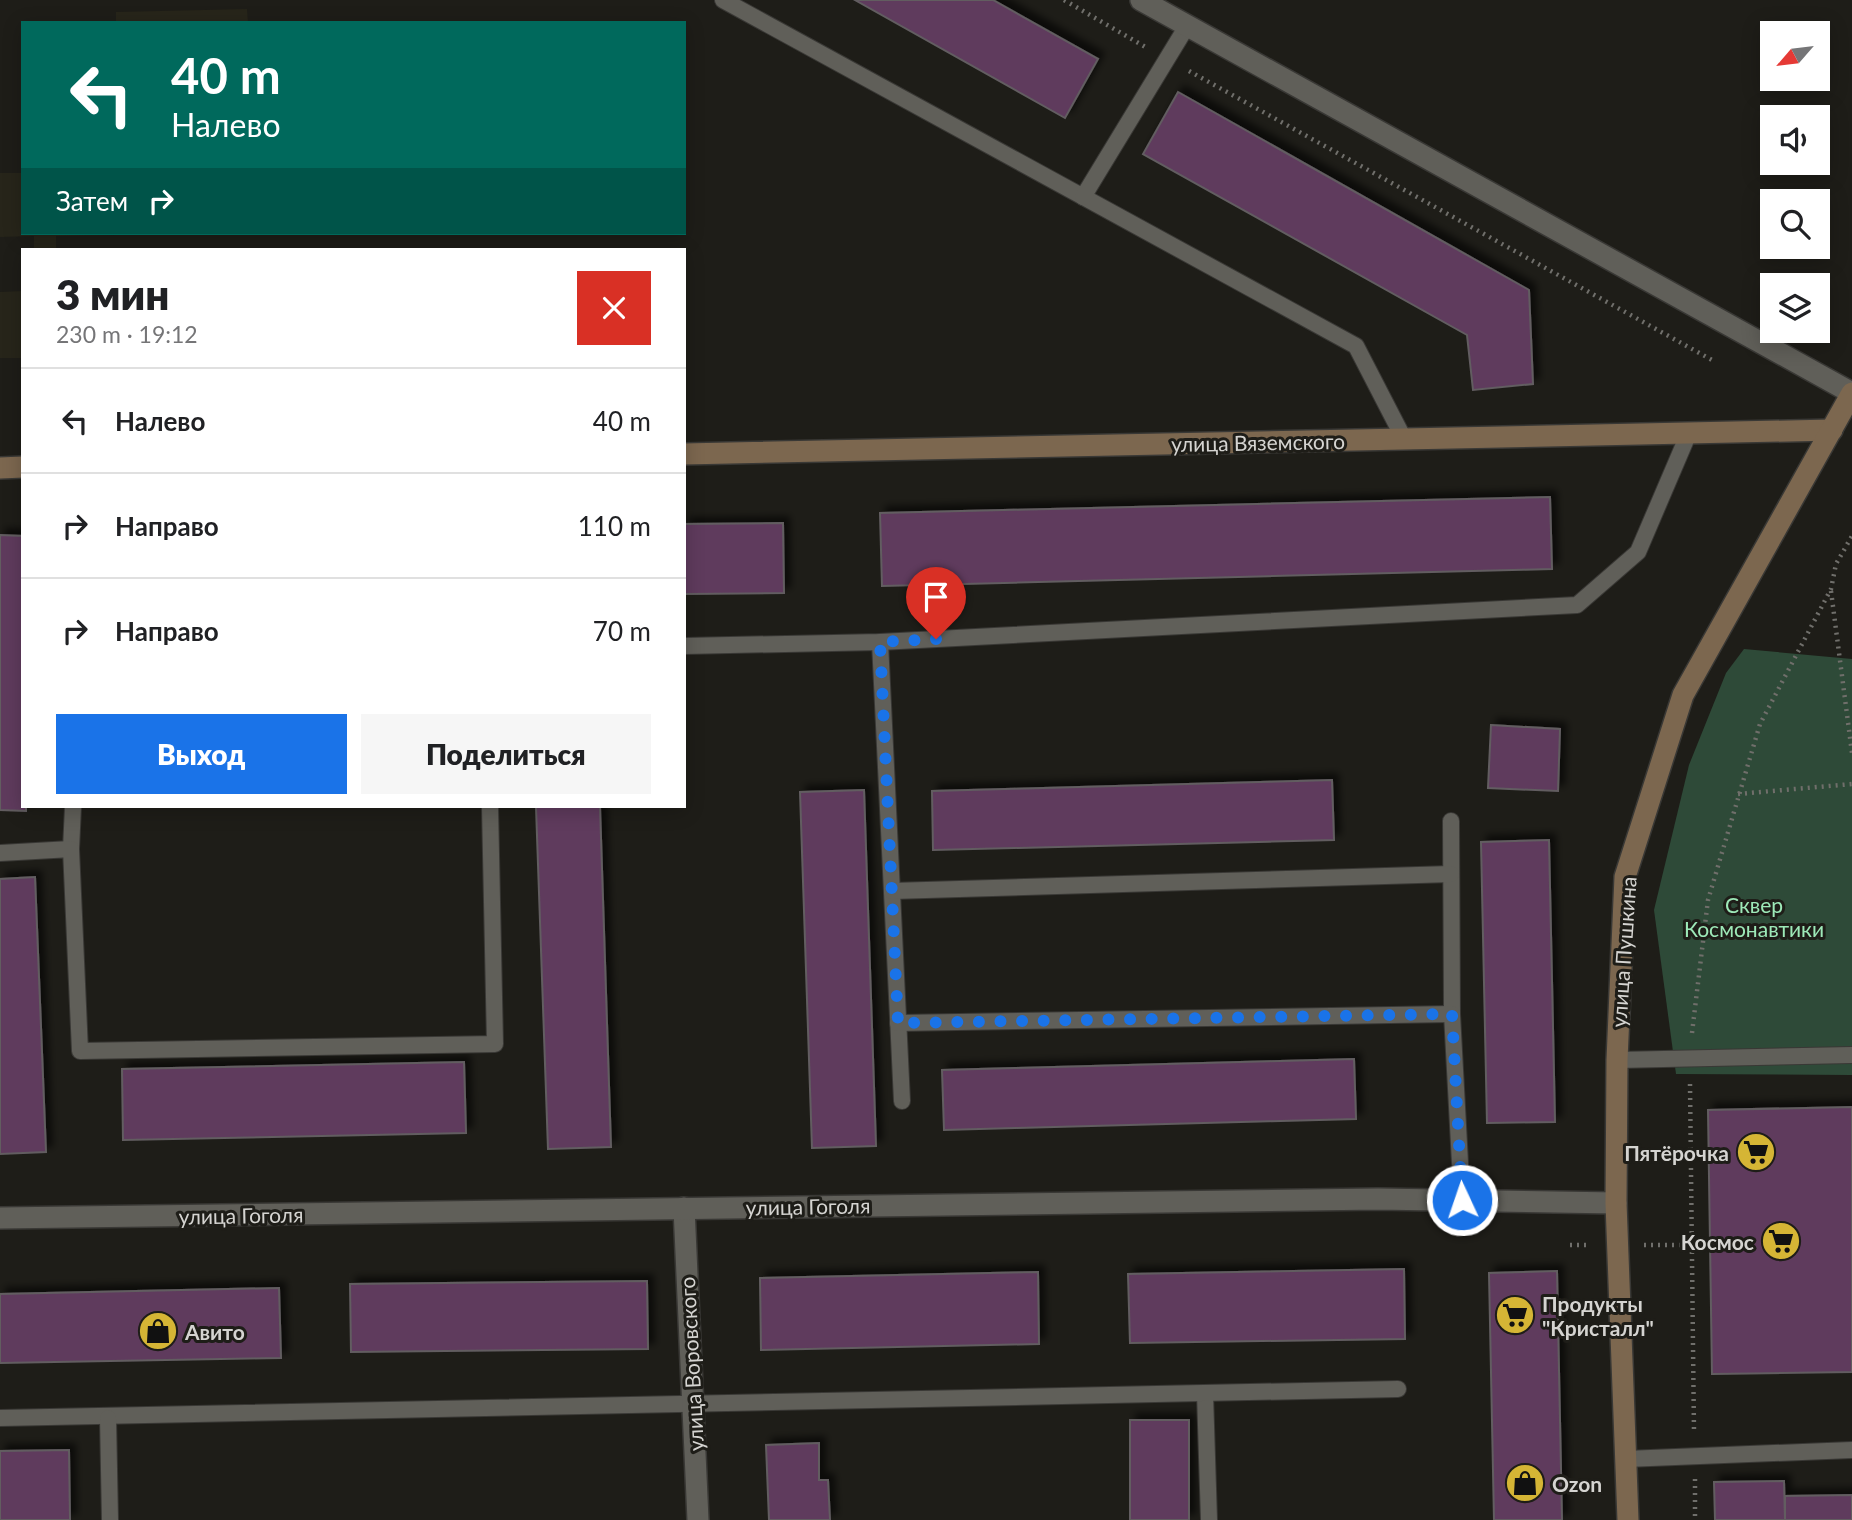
<!DOCTYPE html>
<html lang="ru">
<head>
<meta charset="utf-8">
<style>
  body { margin:0; font-family:Lato,sans-serif; background:#f6f6f6; color:#202124; height:100vh; display:flex; flex-direction:column; font-size:26px; white-space:nowrap }
  * { box-sizing:border-box; margin:0 }
  p { font-size:23px; color:#757577 }
  .icon { flex:none; width:38px; height:38px; fill:none; stroke:currentColor; stroke-width:2; stroke-linecap:round; stroke-linejoin:round }
  .map { position:relative; flex:1; overflow:hidden }
  .sheet { position:absolute; left:21px; top:248px; width:665px; height:560px; display:flex; flex-direction:column; background:#fff; border-radius:0px; box-shadow:0 4px 18px #0003 }
  .sheet>* { flex:none }
  .top-card { position:absolute; left:21px; top:21px; width:665px; height:214px; border-radius:0px; box-shadow:0 4px 18px #0003; background:#00695c; color:#fff; overflow:hidden }
  .needle { width:46px; rotate:242deg }
  .controls { position:absolute; left:1760px; top:21px; display:grid; gap:14px }
  .controls a { display:grid; place-items:center; width:70px; height:70px; border-radius:0px; background:#fff; box-shadow:0 4px 18px #0003; font-size:35px }
  .pin { position:absolute; display:grid; place-items:center; width:60px; height:60px; color:#fff; margin:-72px -30px; border-radius:50% 50% 50% 0; rotate:-45deg; box-shadow:0 0 7px #0007 }
  .pin .icon { rotate:45deg }
  .me { position:absolute; width:77px; margin:-38px; rotate:357deg; stroke-linejoin:round; filter:drop-shadow(0 0 5px #0008) }
  .turn { display:flex; align-items:center; gap:24px; height:147px; padding:0 35px; font-size:32px }
  .turn .icon { width:91px; height:91px; stroke-width:2.5 }
  .turn b { display:block; font-size:49px; line-height:60px }
  .then { display:flex; align-items:center; height:66px; padding:0 35px; background:#0003; gap:14px; font-size:26px }
  .round { display:grid; place-items:center; flex:none; width:74px; height:74px; border-radius:0px; background:#f6f6f6 }
  .overview { display:flex; align-items:center; justify-content:space-between; height:119px; padding:0 35px }
  h1 { font-size:42px; font-weight:800; line-height:52px }
  .primary-button { display:flex; gap:14px; margin-top:auto; padding:14px 35px }
  .primary-button a { flex:1; height:80px; border-radius:0px; background:#1a73e8; color:#fff; font-size:28px; font-weight:800; line-height:80px; text-align:center }
  .primary-button a+a { background:#f6f6f6; color:#202124 }
  ul { padding:0; list-style:none }
  li { display:flex; align-items:center; gap:21px; height:105px; padding:0 35px; border-top:2px solid #e0e0e0 }
  li div { flex:1 }
  li b { display:block; font-size:26px }
  li em { font-style:normal }
  .map>svg:first-child { display:block }
</style>
</head>
<body>
<div class="map">
<svg width="1852" height="1520" viewBox="0 0 1852 1520">
  <defs>
    <filter id="shadow"><feDropShadow dx="6" dy="-6" stdDeviation="3.5" flood-color="#0009"/></filter>
  </defs>
  <rect width="100%" height="100%" fill="#1e1d18"/>
  <g fill="#27251a">
    <path d="M 247,9 L 248,23 L 116,23 L 116,12 Z"/>
    <path d="M 0,173 L 23,173 L 23,233 L 116,233 L 116,235 L 56,236 L 56,250 L 34,250 L 34,236 L 0,237 Z"/>
    <path d="M 23,291 L 23,358 L 0,358 L 0,292 Z"/>
  </g>
  <path fill="#2e4a38" d="M 1744,649 L 1852,659 L 1852,1075 L 1676,1074 L 1654,910 L 1689,765 L 1726,673 Z"/>
  <g fill="#5e3b5d" stroke="#625d61" stroke-width="2" filter="url(#shadow)">
    <path d="M 855,0 L 993,0 L 1098,59 L 1065,118 Z"/>
    <path d="M 1178,92 L 1529,290 L 1533,384 L 1473,390 L 1467,335 L 1143,154 Z"/>
    <path d="M 1550,497 L 1552,569 L 882,586 L 880,513 Z"/>
    <path d="M 783,523 L 784,593 L 684,594 L 684,524 Z"/>
    <path d="M 0,535 L 23,536 L 23,807 L 26,807 L 26,811 L 0,810 Z"/>
    <path d="M 1491,725 L 1560,729 L 1558,791 L 1488,788 Z"/>
    <path d="M 1332,780 L 1334,840 L 933,850 L 932,791 Z"/>
    <path d="M 864,790 L 876,1146 L 812,1148 L 800,792 Z"/>
    <path d="M 536,807 L 600,807 L 611,1147 L 548,1149 Z"/>
    <path d="M 1549,840 L 1555,1122 L 1487,1123 L 1481,842 Z"/>
    <path d="M 35,877 L 46,1152 L 0,1154 L 0,879 Z"/>
    <path d="M 1354,1059 L 1356,1119 L 944,1130 L 942,1070 Z"/>
    <path d="M 464,1062 L 466,1133 L 123,1140 L 122,1069 Z"/>
    <path d="M 1852,1107 L 1852,1372 L 1712,1374 L 1708,1110 Z"/>
    <path d="M 1404,1269 L 1405,1339 L 1130,1343 L 1128,1274 Z"/>
    <path d="M 1557,1271 L 1562,1520 L 1494,1520 L 1489,1273 Z"/>
    <path d="M 1038,1272 L 1039,1344 L 761,1350 L 760,1278 Z"/>
    <path d="M 647,1281 L 648,1349 L 351,1352 L 350,1284 Z"/>
    <path d="M 279,1288 L 281,1358 L 0,1363 L 0,1294 Z"/>
    <rect x="1130" y="1420" width="59" height="100"/>
    <path d="M 819,1443 L 819,1480 L 828,1480 L 830,1520 L 769,1520 L 766,1445 Z"/>
    <path d="M 69,1450 L 70,1520 L 0,1520 L 0,1451 Z"/>
    <path d="M 1784,1481 L 1785,1520 L 1715,1520 L 1714,1482 Z"/>
    <path d="M 1852,1495 L 1852,1520 L 1785,1520 L 1785,1496 Z"/>
  </g>
  <g fill="none" stroke-linecap="round" stroke-linejoin="round">
    <g stroke="#393835" stroke-width="18">
      <g id="lane">
        <path d="M 723,0 L 1356,346 L 1404,439"/>
        <path d="M 1083,197 L 1187,26"/>
        <path d="M 880,642 L 902,1101"/>
        <path d="M 684,646 L 880,642 L 1577,605 L 1638,552 L 1688,435"/>
        <path d="M 1451,821 L 1452,1014 L 1462,1200"/>
        <path d="M 71,849 L 73,807"/>
        <path d="M 0,853 L 71,849 L 80,1051 L 495,1044 L 490,807"/>
        <path d="M 892,891 L 1451,874"/>
        <path d="M 898,1023 L 1452,1014"/>
        <path d="M 1617,1060 L 1852,1055"/>
        <path d="M 1205,1394 L 1209,1520"/>
        <path d="M 0,1418 L 1398,1389"/>
        <path d="M 108,1418 L 110,1520"/>
        <path d="M 1626,1459 L 1852,1450"/>
      </g>
    </g>
    <g stroke="#393835" stroke-width="24">
      <g id="street">
        <path d="M 1141,0 L 1852,393"/>
        <path d="M 684,1208 L 698,1520"/>
        <path d="M 0,1218 L 1378,1199 L 1616,1203"/>
      </g>
    </g>
    <g stroke="#393835" stroke-width="24">
      <g id="secondary">
        <path d="M 684,454 L 1832,430"/>
        <path d="M 0,468 L 23,467"/>
        <path d="M 1628,1520 L 1616,1203 L 1617,1060 L 1625,877 L 1683,695 L 1852,393"/>
      </g>
    </g>
    <g stroke="#706f6b" stroke-width="4.5" stroke-dasharray="2 5" stroke-linecap="butt">
      <path d="M 1064,0 L 1147,48"/>
      <path d="M 1189,71 L 1712,360"/>
      <path d="M 1831,591 L 1852,753"/>
      <path d="M 1738,794 L 1852,784"/>
      <path d="M 1692,1033 L 1708,900 L 1760,724 L 1831,589 L 1836,564 L 1852,536"/>
      <path d="M 1690,1084 L 1694,1432"/>
      <path d="M 1570,1245 L 1590,1245"/>
      <path d="M 1644,1245 L 1691,1245"/>
      <path d="M 1695,1479 L 1695,1520"/>
    </g>
    <use href="#lane" stroke="#605f59" stroke-width="16"/>
    <use href="#street" stroke="#605f59" stroke-width="21"/>
    <use href="#secondary" stroke="#7c674f" stroke-width="21"/>
  </g>
  <g fill="none" stroke-linecap="round" stroke-linejoin="round">
    <path stroke="#1a73e8" stroke-width="12" stroke-dasharray="0 21.6" d="M 936,639 L 880,642 L 898,1023 L 1452,1014 L 1462,1200"/>
  </g>
  <defs>
    <g id="supermarket-disc" transform="scale(2.0125)"><circle r="9.5" fill="#d5b535" stroke="#1e1d18"/><path d="M-6-5.5h2.5l.6 2H6L4.5 2H-2.5L-4.4-4H-6ZM-1.5 3.2a1.3 1.3 0 1 0 .1 0ZM3 3.2a1.3 1.3 0 1 0 .1 0Z" fill="#111"/></g>
    <g id="shop-disc" transform="scale(2.0125)"><circle r="9.5" fill="#d5b535" stroke="#1e1d18"/><path d="M-5-2.5h2.3a2.7 3.5 0 0 1 5.4 0H5L5.5 6h-11ZM-1.5-2.5h3a1.5 2.3 0 0 0-3 0Z" fill="#111"/></g>
  </defs>
  <g fill-rule="evenodd">
    <use href="#supermarket-disc" x="1756" y="1152"/>
    <use href="#supermarket-disc" x="1781" y="1241"/>
    <use href="#supermarket-disc" x="1515" y="1315"/>
    <use href="#shop-disc" x="158" y="1331"/>
    <use href="#shop-disc" x="1525" y="1483"/>
  </g>
  <g text-anchor="middle" dominant-baseline="central" stroke-width="6" stroke-linejoin="round" paint-order="stroke">
    <g font-size="21" fill="#d5d4d1" stroke="#1e1d18">
      <text transform="translate(1258 442) rotate(-1)">улица Вяземского</text>
      <text transform="translate(1623 952) rotate(-86)">улица Пушкина</text>
      <text transform="translate(808 1206) rotate(-1)">улица Гоголя</text>
      <text transform="translate(241 1215) rotate(-1)">улица Гоголя</text>
      <text transform="translate(691 1364) rotate(-93)">улица Воровского</text>
    </g>
    <g font-size="21" fill="#9de9b8" stroke="#1e1d18">
      <text x="1754" y="904">Сквер<tspan x="1754" dy="24">Космонавтики</tspan></text>
    </g>
    <g font-size="21" font-weight="bold" fill="#d5d4d1" stroke="#1e1d18" text-anchor="start">
      <text x="1729" y="1152" text-anchor="end">Пятёрочка</text>
      <text x="1754" y="1241" text-anchor="end">Космос</text>
      <text x="1542" y="1303">Продукты<tspan x="1542" dy="24">"Кристалл"</tspan></text>
      <text x="185" y="1331">Авито</text>
      <text x="1552" y="1483">Ozon</text>
    </g>
  </g>
</svg>
<div class="controls">
<a><svg class="needle" viewBox="-14 -14 28 28"><path d="M0-13l5 13h-10z" fill="#e53935"/><path d="M0 13l5-13h-10z" fill="#757577"/></svg></a>
<a><svg class="icon" aria-label="sound" viewBox="0 0 24 24"><path d="M4 9h4l5-4v14l-5-4H4zM17 9q2 3 0 6"/></svg></a>
<a><svg class="icon" aria-label="search" viewBox="0 0 24 24"><circle cx="10" cy="10" r="6"/><path d="M15 15l6 6"/></svg></a>
<a><svg class="icon" aria-label="layers" viewBox="0 0 24 24"><path d="M12 4l9 5-9 5-9-5zM3 14l9 5 9-5"/></svg></a>
</div>
<div class="pin" style="left:936px;top:639px;background:#d93025"><svg class="icon" aria-label="arrive" viewBox="0 0 24 24"><path d="M6 21V4h12l-3 4 3 4H6"/></svg></div>
<svg class="me" style="left:1462px;top:1200px" viewBox="-20 -20 40 40"><circle r="17" fill="#1a73e8" stroke="#fff" stroke-width="3"/><path d="M0-11L8 9 0 5-8 9z" fill="#fff"/></svg>
<div class="top-card">
<div class="turn"><svg class="icon" aria-label="left" viewBox="0 0 24 24"><path d="M17 20v-9H6M10 6l-5 5 5 5"/></svg><div><b>40 m</b>Налево</div></div>
<div class="then">Затем<svg class="icon" aria-label="right" viewBox="0 0 24 24"><path d="M7 20v-9h11M14 6l5 5-5 5"/></svg></div>
</div>
<section class="sheet">
<div class="overview"><div><h1>3 мин</h1><p>230 m · 19:12</p></div><a class="round" style="background:#d93025;color:#fff"><svg class="icon" aria-label="close" viewBox="0 0 24 24"><path d="M6 6l12 12M18 6L6 18"/></svg></a></div>
<ul>
<li><svg class="icon" aria-label="left" viewBox="0 0 24 24"><path d="M17 20v-9H6M10 6l-5 5 5 5"/></svg><div><b>Налево</b></div><em>40 m</em></li>
<li><svg class="icon" aria-label="right" viewBox="0 0 24 24"><path d="M7 20v-9h11M14 6l5 5-5 5"/></svg><div><b>Направо</b></div><em>110 m</em></li>
<li><svg class="icon" aria-label="right" viewBox="0 0 24 24"><path d="M7 20v-9h11M14 6l5 5-5 5"/></svg><div><b>Направо</b></div><em>70 m</em></li>
</ul>
<div class="primary-button"><a>Выход</a><a>Поделиться</a></div>
</section>
</div>
</body>
</html>
